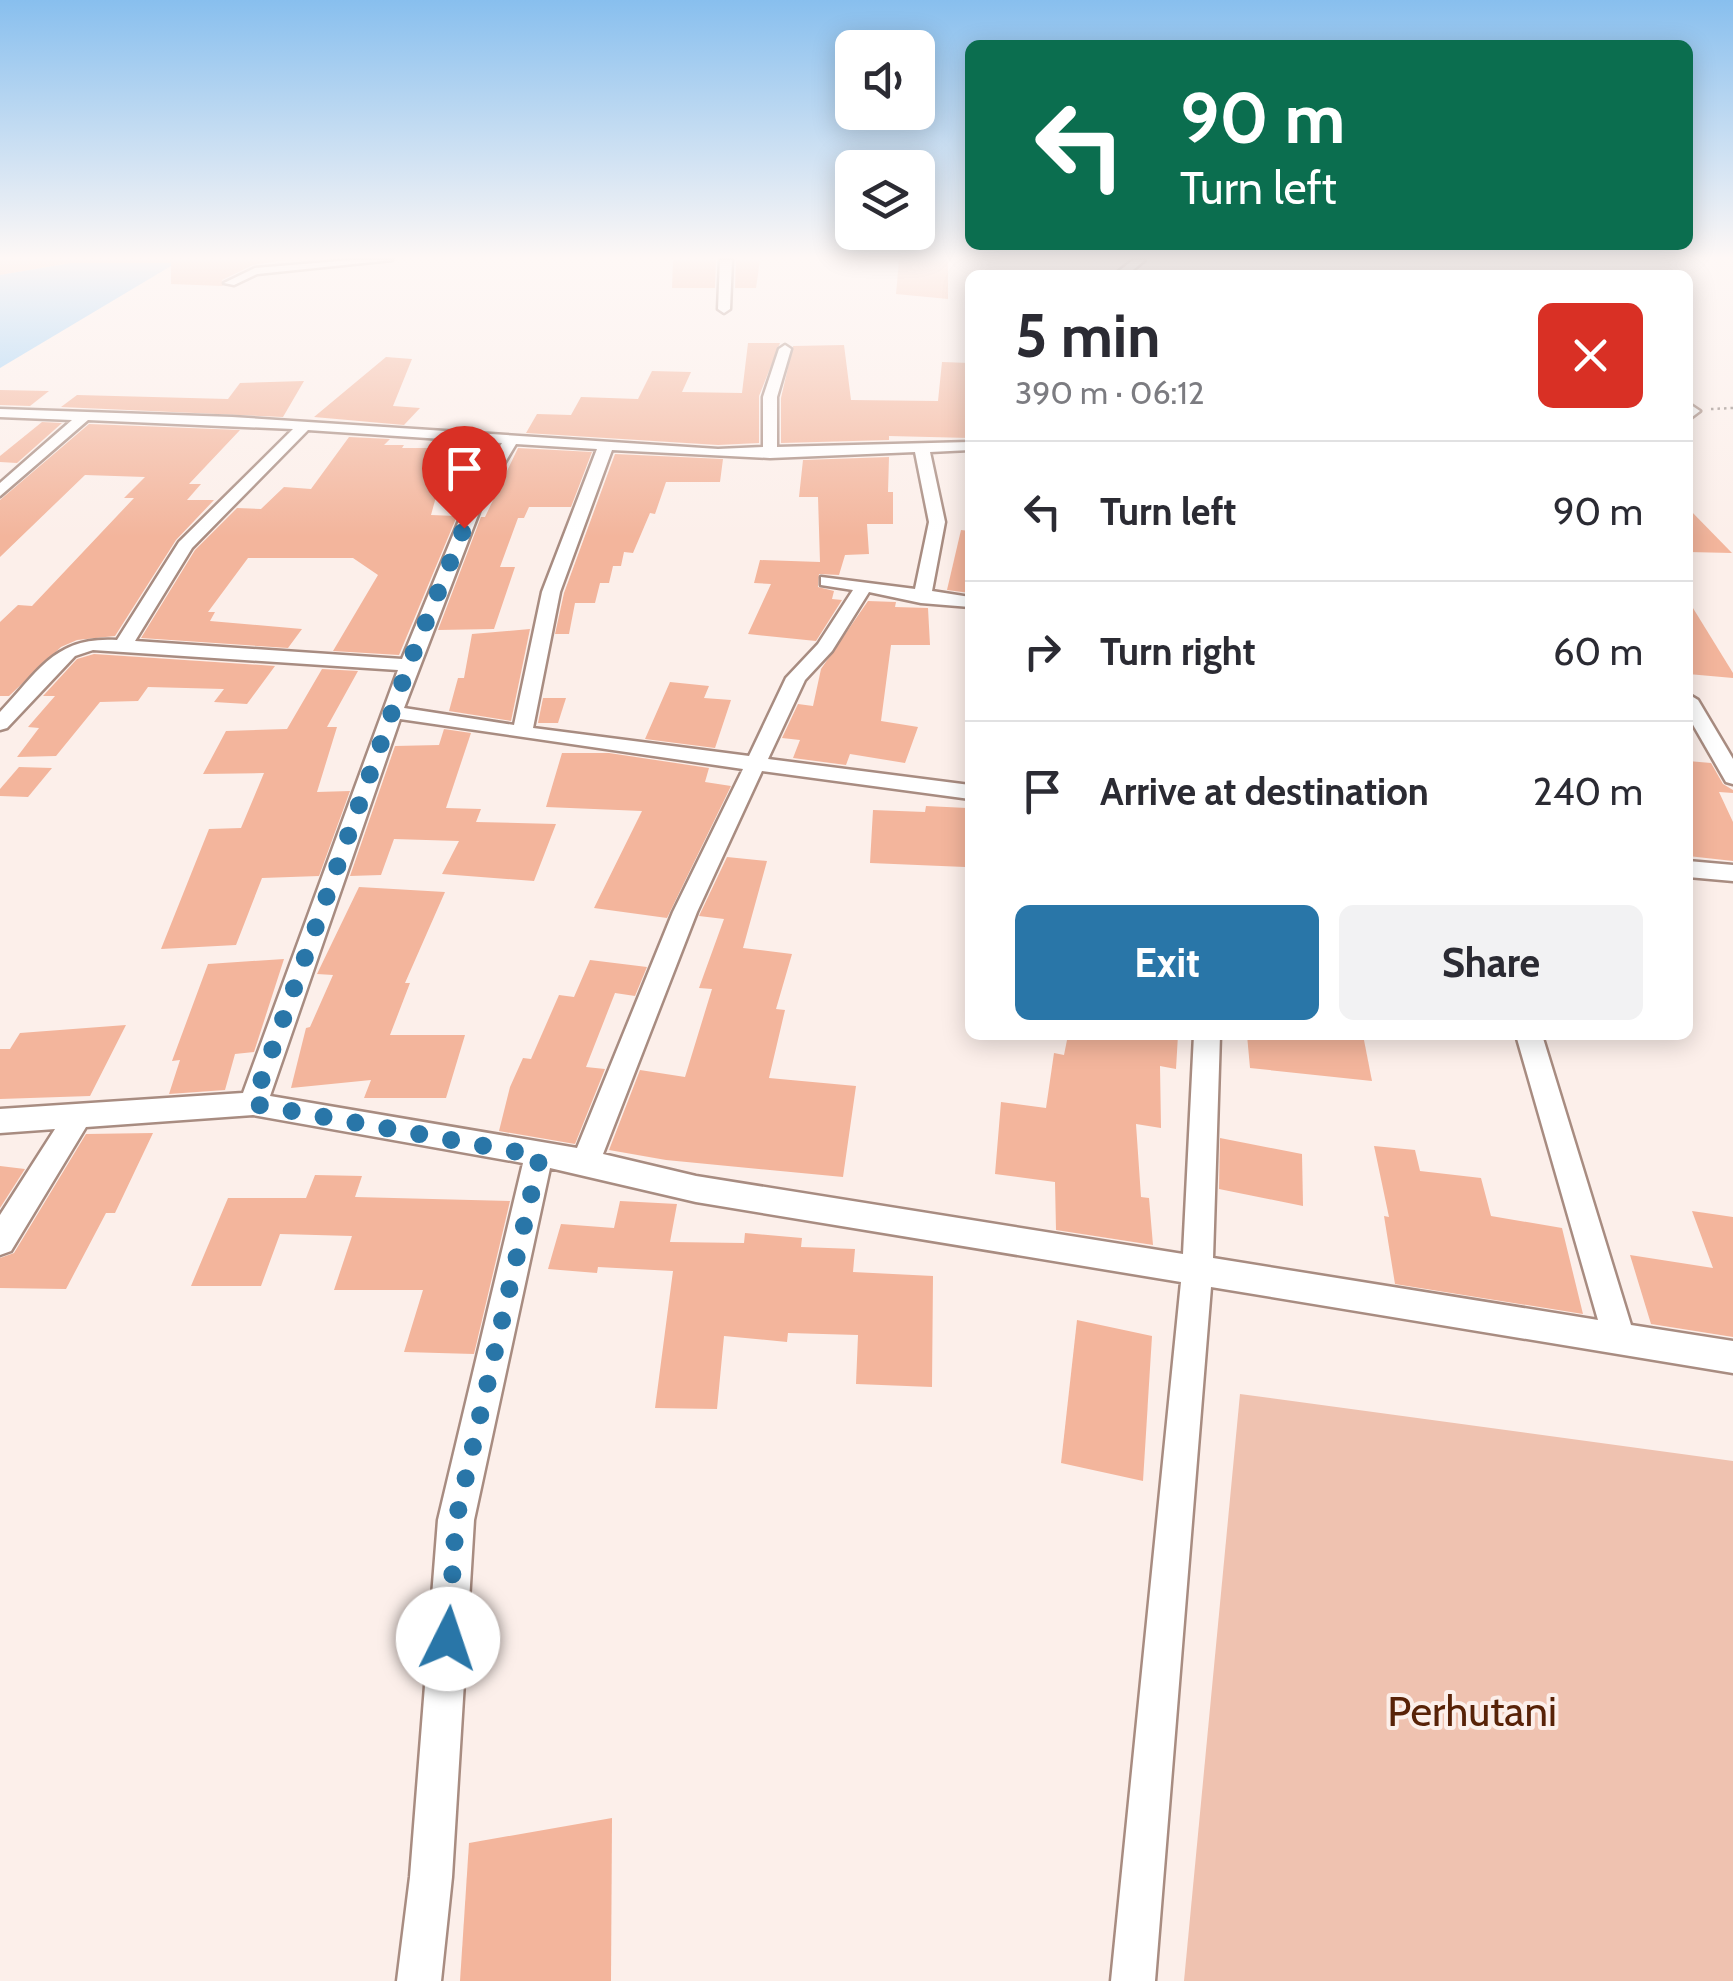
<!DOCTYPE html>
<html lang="en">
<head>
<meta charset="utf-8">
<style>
  body { margin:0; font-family:Cabin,sans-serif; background:#f2f2f3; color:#2b2b33; height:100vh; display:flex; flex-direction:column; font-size:38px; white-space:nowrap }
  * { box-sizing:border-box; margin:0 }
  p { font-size:32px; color:#7c7c81 }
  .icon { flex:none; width:55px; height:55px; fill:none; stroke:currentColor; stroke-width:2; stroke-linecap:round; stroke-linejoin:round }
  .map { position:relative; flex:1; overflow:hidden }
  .drawer { position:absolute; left:965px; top:270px; width:728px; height:770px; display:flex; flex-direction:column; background:#fff; border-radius:15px; box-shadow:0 5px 25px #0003 }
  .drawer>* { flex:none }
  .top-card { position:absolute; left:965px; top:40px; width:728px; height:210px; border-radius:15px; box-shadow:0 5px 25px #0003; background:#0b6e4f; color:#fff; overflow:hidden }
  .buttons { position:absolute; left:835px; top:30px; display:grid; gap:20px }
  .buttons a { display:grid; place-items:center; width:100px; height:100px; border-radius:15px; background:#fff; box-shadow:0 5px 25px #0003; font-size:50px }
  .pin { position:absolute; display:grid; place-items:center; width:85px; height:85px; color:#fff; margin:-102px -42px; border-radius:50% 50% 50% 0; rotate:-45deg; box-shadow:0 0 10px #0007 }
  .pin .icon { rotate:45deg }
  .me { position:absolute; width:110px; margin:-55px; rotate:4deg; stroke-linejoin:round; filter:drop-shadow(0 0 8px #0008) }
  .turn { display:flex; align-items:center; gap:35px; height:210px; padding:0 50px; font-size:45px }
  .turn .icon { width:130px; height:130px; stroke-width:2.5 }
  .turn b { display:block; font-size:70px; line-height:85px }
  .round { display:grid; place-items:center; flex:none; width:105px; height:105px; border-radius:15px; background:#f2f2f3 }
  .summary { display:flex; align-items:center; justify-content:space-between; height:170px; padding:0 50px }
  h1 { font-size:60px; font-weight:700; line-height:75px }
  .cta { display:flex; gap:20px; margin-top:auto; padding:20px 50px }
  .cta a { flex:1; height:115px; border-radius:15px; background:#2976a8; color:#fff; font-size:40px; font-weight:700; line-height:115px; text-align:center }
  .cta a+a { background:#f2f2f3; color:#2b2b33 }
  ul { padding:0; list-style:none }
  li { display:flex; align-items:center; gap:30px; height:140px; padding:0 50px; border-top:2px solid #e1e1e2 }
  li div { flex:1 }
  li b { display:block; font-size:38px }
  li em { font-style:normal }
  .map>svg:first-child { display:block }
</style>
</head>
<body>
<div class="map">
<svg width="1733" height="1981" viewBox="0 0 1733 1981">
  <rect width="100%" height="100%" fill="#fcefea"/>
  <g fill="#efc2b0">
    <path d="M 0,260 L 183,260 L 176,263 L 71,263 L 0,275 Z"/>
    <path d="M 1240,1394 L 1733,1461 L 1733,1981 L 1184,1981 Z"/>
  </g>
  <path fill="#99cff8" d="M 71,263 L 176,263 L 0,368 L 0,275 Z"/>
  <g fill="#f3b59c">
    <path d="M 171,260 L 285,260 L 253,265 L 222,280 L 223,286 L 171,284 Z"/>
    <path d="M 673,260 L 716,260 L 715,288 L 672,288 Z"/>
    <path d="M 736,260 L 760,260 L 756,288 L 735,288 Z"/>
    <path d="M 899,260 L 948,260 L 948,299 L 896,294 Z"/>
    <path d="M 748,343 L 780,343 L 759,396 L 759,443 L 718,445 L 526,433 L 537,414 L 571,415 L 581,397 L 638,399 L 652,371 L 691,372 L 682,392 L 742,393 Z"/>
    <path d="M 844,345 L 851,400 L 938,401 L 942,362 L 970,363 L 970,438 L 889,436 L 889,440 L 781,443 L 781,398 L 793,346 Z"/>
    <path d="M 386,357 L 412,359 L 393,406 L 420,408 L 404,425 L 314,417 Z"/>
    <path d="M 304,381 L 283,417 L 61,407 L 77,395 L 228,399 L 240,383 Z"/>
    <path d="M 0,390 L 49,391 L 30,406 L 0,405 Z"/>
    <path d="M 42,422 L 62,423 L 17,463 L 0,462 L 0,456 Z"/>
    <path d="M 89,424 L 240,430 L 189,484 L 201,484 L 187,500 L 214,500 L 176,540 L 115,636 L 77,640 L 61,647 L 9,696 L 0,696 L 0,622 L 18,605 L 32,606 L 134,498 L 124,498 L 145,477 L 85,475 L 0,557 L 0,500 Z"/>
    <path d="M 349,437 L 390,439 L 384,445 L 404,445 L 402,448 L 460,448 L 439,486 L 431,515 L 457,516 L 399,655 L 333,651 L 378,575 L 353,558 L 248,558 L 208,612 L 215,612 L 210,621 L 302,629 L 288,648 L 141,638 L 195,550 L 237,508 L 261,509 L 284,487 L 311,489 Z"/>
    <path d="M 518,448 L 592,452 L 571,507 L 529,507 L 524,518 L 518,518 L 500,567 L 515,567 L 494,629 L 438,630 L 481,517 L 485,517 Z"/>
    <path d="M 615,454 L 723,459 L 720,482 L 666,482 L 655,514 L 650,513 L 633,553 L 624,552 L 621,566 L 613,566 L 609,583 L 600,583 L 595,603 L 575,603 L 569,634 L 555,634 L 564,593 Z"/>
    <path d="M 889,457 L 888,492 L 893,492 L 893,524 L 867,524 L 869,554 L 845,555 L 839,575 L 819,574 L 818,587 L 834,591 L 832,599 L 842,600 L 816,641 L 748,634 L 771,584 L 754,583 L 760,560 L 820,562 L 818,497 L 799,497 L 803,460 Z"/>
    <path d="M 1688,508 L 1732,553 L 1688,552 Z"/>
    <path d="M 961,530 L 970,531 L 970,593 L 947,590 Z"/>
    <path d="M 1688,600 L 1733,673 L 1733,678 L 1688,674 Z"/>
    <path d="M 868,601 L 896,602 L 895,607 L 928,608 L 930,645 L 891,645 L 881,721 L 918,727 L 905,763 L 850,754 L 846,765 L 793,758 L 800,740 L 782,738 L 798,704 L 813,706 L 821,669 Z"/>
    <path d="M 530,629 L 511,721 L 449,711 L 458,678 L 464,678 L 472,634 Z"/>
    <path d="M 94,654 L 275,666 L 247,704 L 214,702 L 224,689 L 148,687 L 138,701 L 100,702 L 56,756 L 17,757 L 39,728 L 28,727 L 55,696 L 43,696 L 77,659 Z"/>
    <path d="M 322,669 L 358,671 L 327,727 L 337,727 L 317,792 L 350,791 L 319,876 L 262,878 L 236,945 L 161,949 L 209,829 L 241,828 L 264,773 L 203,774 L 226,731 L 287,729 Z"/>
    <path d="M 670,682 L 709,686 L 704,698 L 731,700 L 715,748 L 645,739 Z"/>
    <path d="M 543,698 L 566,698 L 558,723 L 538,723 Z"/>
    <path d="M 444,729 L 471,733 L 446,808 L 481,809 L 476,822 L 556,824 L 534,881 L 442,874 L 459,841 L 394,839 L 381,875 L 350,876 L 395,746 L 439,745 Z"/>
    <path d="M 562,753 L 609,753 L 709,768 L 705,782 L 731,786 L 667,918 L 594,908 L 642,811 L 546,807 Z"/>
    <path d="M 1688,761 L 1711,763 L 1723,784 L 1733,790 L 1733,793 L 1719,792 L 1733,822 L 1733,861 L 1688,856 Z"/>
    <path d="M 19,767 L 52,768 L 28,797 L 0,796 L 0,789 Z"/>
    <path d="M 926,806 L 967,808 L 965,867 L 870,863 L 873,810 L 925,812 Z"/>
    <path d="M 727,857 L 767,861 L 743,948 L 792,954 L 776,1009 L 785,1010 L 769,1078 L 856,1086 L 843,1177 L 666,1160 L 609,1150 L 640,1070 L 685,1077 L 712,989 L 699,988 L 724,919 L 699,916 Z"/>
    <path d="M 359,887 L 445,892 L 405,983 L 410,983 L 390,1035 L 465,1035 L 446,1098 L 364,1098 L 371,1080 L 291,1088 L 306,1028 L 310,1027 L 333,975 L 317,974 Z"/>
    <path d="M 284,959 L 254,1052 L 235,1054 L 225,1090 L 169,1094 L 180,1060 L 172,1061 L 208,964 Z"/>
    <path d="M 590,960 L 647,967 L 635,996 L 615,993 L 586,1067 L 605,1069 L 575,1144 L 499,1131 L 510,1087 L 523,1058 L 531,1059 L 559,995 L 574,997 Z"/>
    <path d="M 126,1025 L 90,1096 L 0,1099 L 0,1049 L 10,1049 L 20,1033 Z"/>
    <path d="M 1068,1035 L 1178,1035 L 1176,1069 L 1160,1066 L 1161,1128 L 1136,1124 L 1141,1197 L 1149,1198 L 1153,1245 L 1056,1230 L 1055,1182 L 995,1174 L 1001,1102 L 1046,1108 L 1054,1053 L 1064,1055 Z"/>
    <path d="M 1247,1035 L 1363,1035 L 1372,1081 L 1250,1068 Z"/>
    <path d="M 153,1133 L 115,1213 L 106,1213 L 66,1289 L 0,1288 L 0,1258 L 14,1253 L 86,1134 Z"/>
    <path d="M 1220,1138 L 1302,1154 L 1303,1206 L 1219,1189 Z"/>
    <path d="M 1374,1146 L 1415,1150 L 1420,1171 L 1481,1178 L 1491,1216 L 1562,1228 L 1583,1314 L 1395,1284 L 1384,1216 L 1389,1217 Z"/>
    <path d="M 0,1166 L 25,1169 L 0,1208 Z"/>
    <path d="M 315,1175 L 362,1176 L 355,1197 L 510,1201 L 474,1354 L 404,1352 L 423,1290 L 334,1290 L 352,1236 L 280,1234 L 261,1286 L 191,1286 L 228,1198 L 306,1198 Z"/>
    <path d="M 620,1201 L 677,1204 L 670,1242 L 744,1243 L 745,1233 L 802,1238 L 801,1247 L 855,1249 L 853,1272 L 933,1276 L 932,1387 L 856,1384 L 858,1335 L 788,1333 L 787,1342 L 724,1336 L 717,1409 L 655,1408 L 673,1271 L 598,1267 L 597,1273 L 548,1269 L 561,1224 L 614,1228 Z"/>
    <path d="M 1692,1211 L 1733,1217 L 1733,1337 L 1651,1324 L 1630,1255 L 1713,1268 Z"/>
    <path d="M 1077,1320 L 1152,1336 L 1143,1481 L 1061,1463 Z"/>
    <path d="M 612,1818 L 611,1981 L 460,1981 L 469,1843 Z"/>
  </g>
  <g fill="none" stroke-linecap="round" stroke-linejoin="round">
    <g stroke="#a88c81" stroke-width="5">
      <g id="street">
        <path d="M 352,260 L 392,260 L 257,274 L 234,285 L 224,283 L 255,268 Z"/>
        <path d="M 720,260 L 732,260 L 730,309 L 724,313 L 718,309 Z"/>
        <path d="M 1133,260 L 1145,260 L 1127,275 L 1114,275 Z"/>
        <path d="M 785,345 L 791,349 L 777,397 L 777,447 L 970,442 L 970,450 L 930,452 L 945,522 L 932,591 L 970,597 L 970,607 L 921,603 L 869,592 L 832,651 L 805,680 L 768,759 L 970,785 L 970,799 L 762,771 L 697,912 L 603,1154 L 696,1176 L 1183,1254 L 1194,1035 L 1220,1035 L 1213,1258 L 1598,1320 L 1516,1035 L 1542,1035 L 1631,1325 L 1733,1341 L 1733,1373 L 1211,1287 L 1155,1981 L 1111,1981 L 1181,1282 L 696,1202 L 550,1168 L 474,1520 L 452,1877 L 441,1981 L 397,1981 L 410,1877 L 438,1520 L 523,1163 L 253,1115 L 86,1127 L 11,1251 L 0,1255 L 0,1215 L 55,1129 L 0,1133 L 0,1109 L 243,1093 L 398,670 L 93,650 L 75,656 L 7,728 L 0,730 L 0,712 C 39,671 55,636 117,640 L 179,542 L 293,429 L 88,420 L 0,496 L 0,483 L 72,420 L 0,417 L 0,409 L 232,417 L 718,449 L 763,447 L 763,397 L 779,349 ZM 308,430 L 502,443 L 470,494 L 402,659 L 135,641 L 192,548 ZM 516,444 L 597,449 L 542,592 L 514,725 L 404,708 L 486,494 ZM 612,450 L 770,458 L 915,452 L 929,522 L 915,589 L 821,577 L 821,585 L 853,590 L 818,644 L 786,678 L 749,756 L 533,728 L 560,592 ZM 400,719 L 743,769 L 673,912 L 577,1148 L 270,1096 Z"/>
        <path d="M 1688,403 L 1700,411 L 1688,420 Z"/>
        <path d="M 1688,694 L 1698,700 L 1733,759 L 1733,784 L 1726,782 L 1688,716 Z"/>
        <path d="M 1688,861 L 1733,865 L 1733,881 L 1688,877 Z"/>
      </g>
    </g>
    <path stroke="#8c807b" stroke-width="2.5" stroke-dasharray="2.5 4" stroke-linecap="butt" d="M 1711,409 L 1733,408"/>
    <use href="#street" fill="#fff" fill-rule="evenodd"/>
  </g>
  <linearGradient id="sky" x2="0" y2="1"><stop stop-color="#88bfee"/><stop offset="0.48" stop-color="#fef8f6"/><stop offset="1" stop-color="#fef8f6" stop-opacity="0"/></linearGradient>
  <rect width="1733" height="537" fill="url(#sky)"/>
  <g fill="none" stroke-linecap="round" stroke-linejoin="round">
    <path stroke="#2976a8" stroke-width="18" stroke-dasharray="0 32.4" d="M 448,1639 L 456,1520 L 540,1156 L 253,1104 L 409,664 L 464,528"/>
  </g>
  <g text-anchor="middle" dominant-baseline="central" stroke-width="8" stroke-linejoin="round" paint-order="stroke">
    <g font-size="42" fill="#582207" stroke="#fcefea">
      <text x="1472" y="1711">Perhutani</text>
    </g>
  </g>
</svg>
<div class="buttons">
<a><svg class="icon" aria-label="sound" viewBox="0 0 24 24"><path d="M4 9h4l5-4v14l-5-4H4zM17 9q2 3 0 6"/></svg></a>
<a><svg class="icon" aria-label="layers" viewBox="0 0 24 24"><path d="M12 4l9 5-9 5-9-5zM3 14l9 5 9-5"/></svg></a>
</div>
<div class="pin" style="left:464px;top:528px;background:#d93025"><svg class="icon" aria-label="arrive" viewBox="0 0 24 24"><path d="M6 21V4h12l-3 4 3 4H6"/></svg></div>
<svg class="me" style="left:448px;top:1639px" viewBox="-20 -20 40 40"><circle r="19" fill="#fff"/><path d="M0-13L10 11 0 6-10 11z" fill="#2976a8"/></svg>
<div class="top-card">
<div class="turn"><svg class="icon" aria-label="left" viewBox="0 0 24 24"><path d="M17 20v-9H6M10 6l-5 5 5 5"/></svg><div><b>90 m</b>Turn left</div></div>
</div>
<section class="drawer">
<div class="summary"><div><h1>5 min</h1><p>390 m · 06:12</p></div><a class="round" style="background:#d93025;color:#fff"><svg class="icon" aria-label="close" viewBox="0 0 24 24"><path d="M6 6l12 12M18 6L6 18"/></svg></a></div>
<ul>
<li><svg class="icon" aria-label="left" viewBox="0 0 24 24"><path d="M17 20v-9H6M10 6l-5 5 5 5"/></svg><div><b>Turn left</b></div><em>90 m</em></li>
<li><svg class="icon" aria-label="right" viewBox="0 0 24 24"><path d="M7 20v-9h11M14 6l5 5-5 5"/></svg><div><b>Turn right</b></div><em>60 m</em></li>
<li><svg class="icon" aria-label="arrive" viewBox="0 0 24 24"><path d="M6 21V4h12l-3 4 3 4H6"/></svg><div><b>Arrive at destination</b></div><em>240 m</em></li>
</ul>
<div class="cta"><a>Exit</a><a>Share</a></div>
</section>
</div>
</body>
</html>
